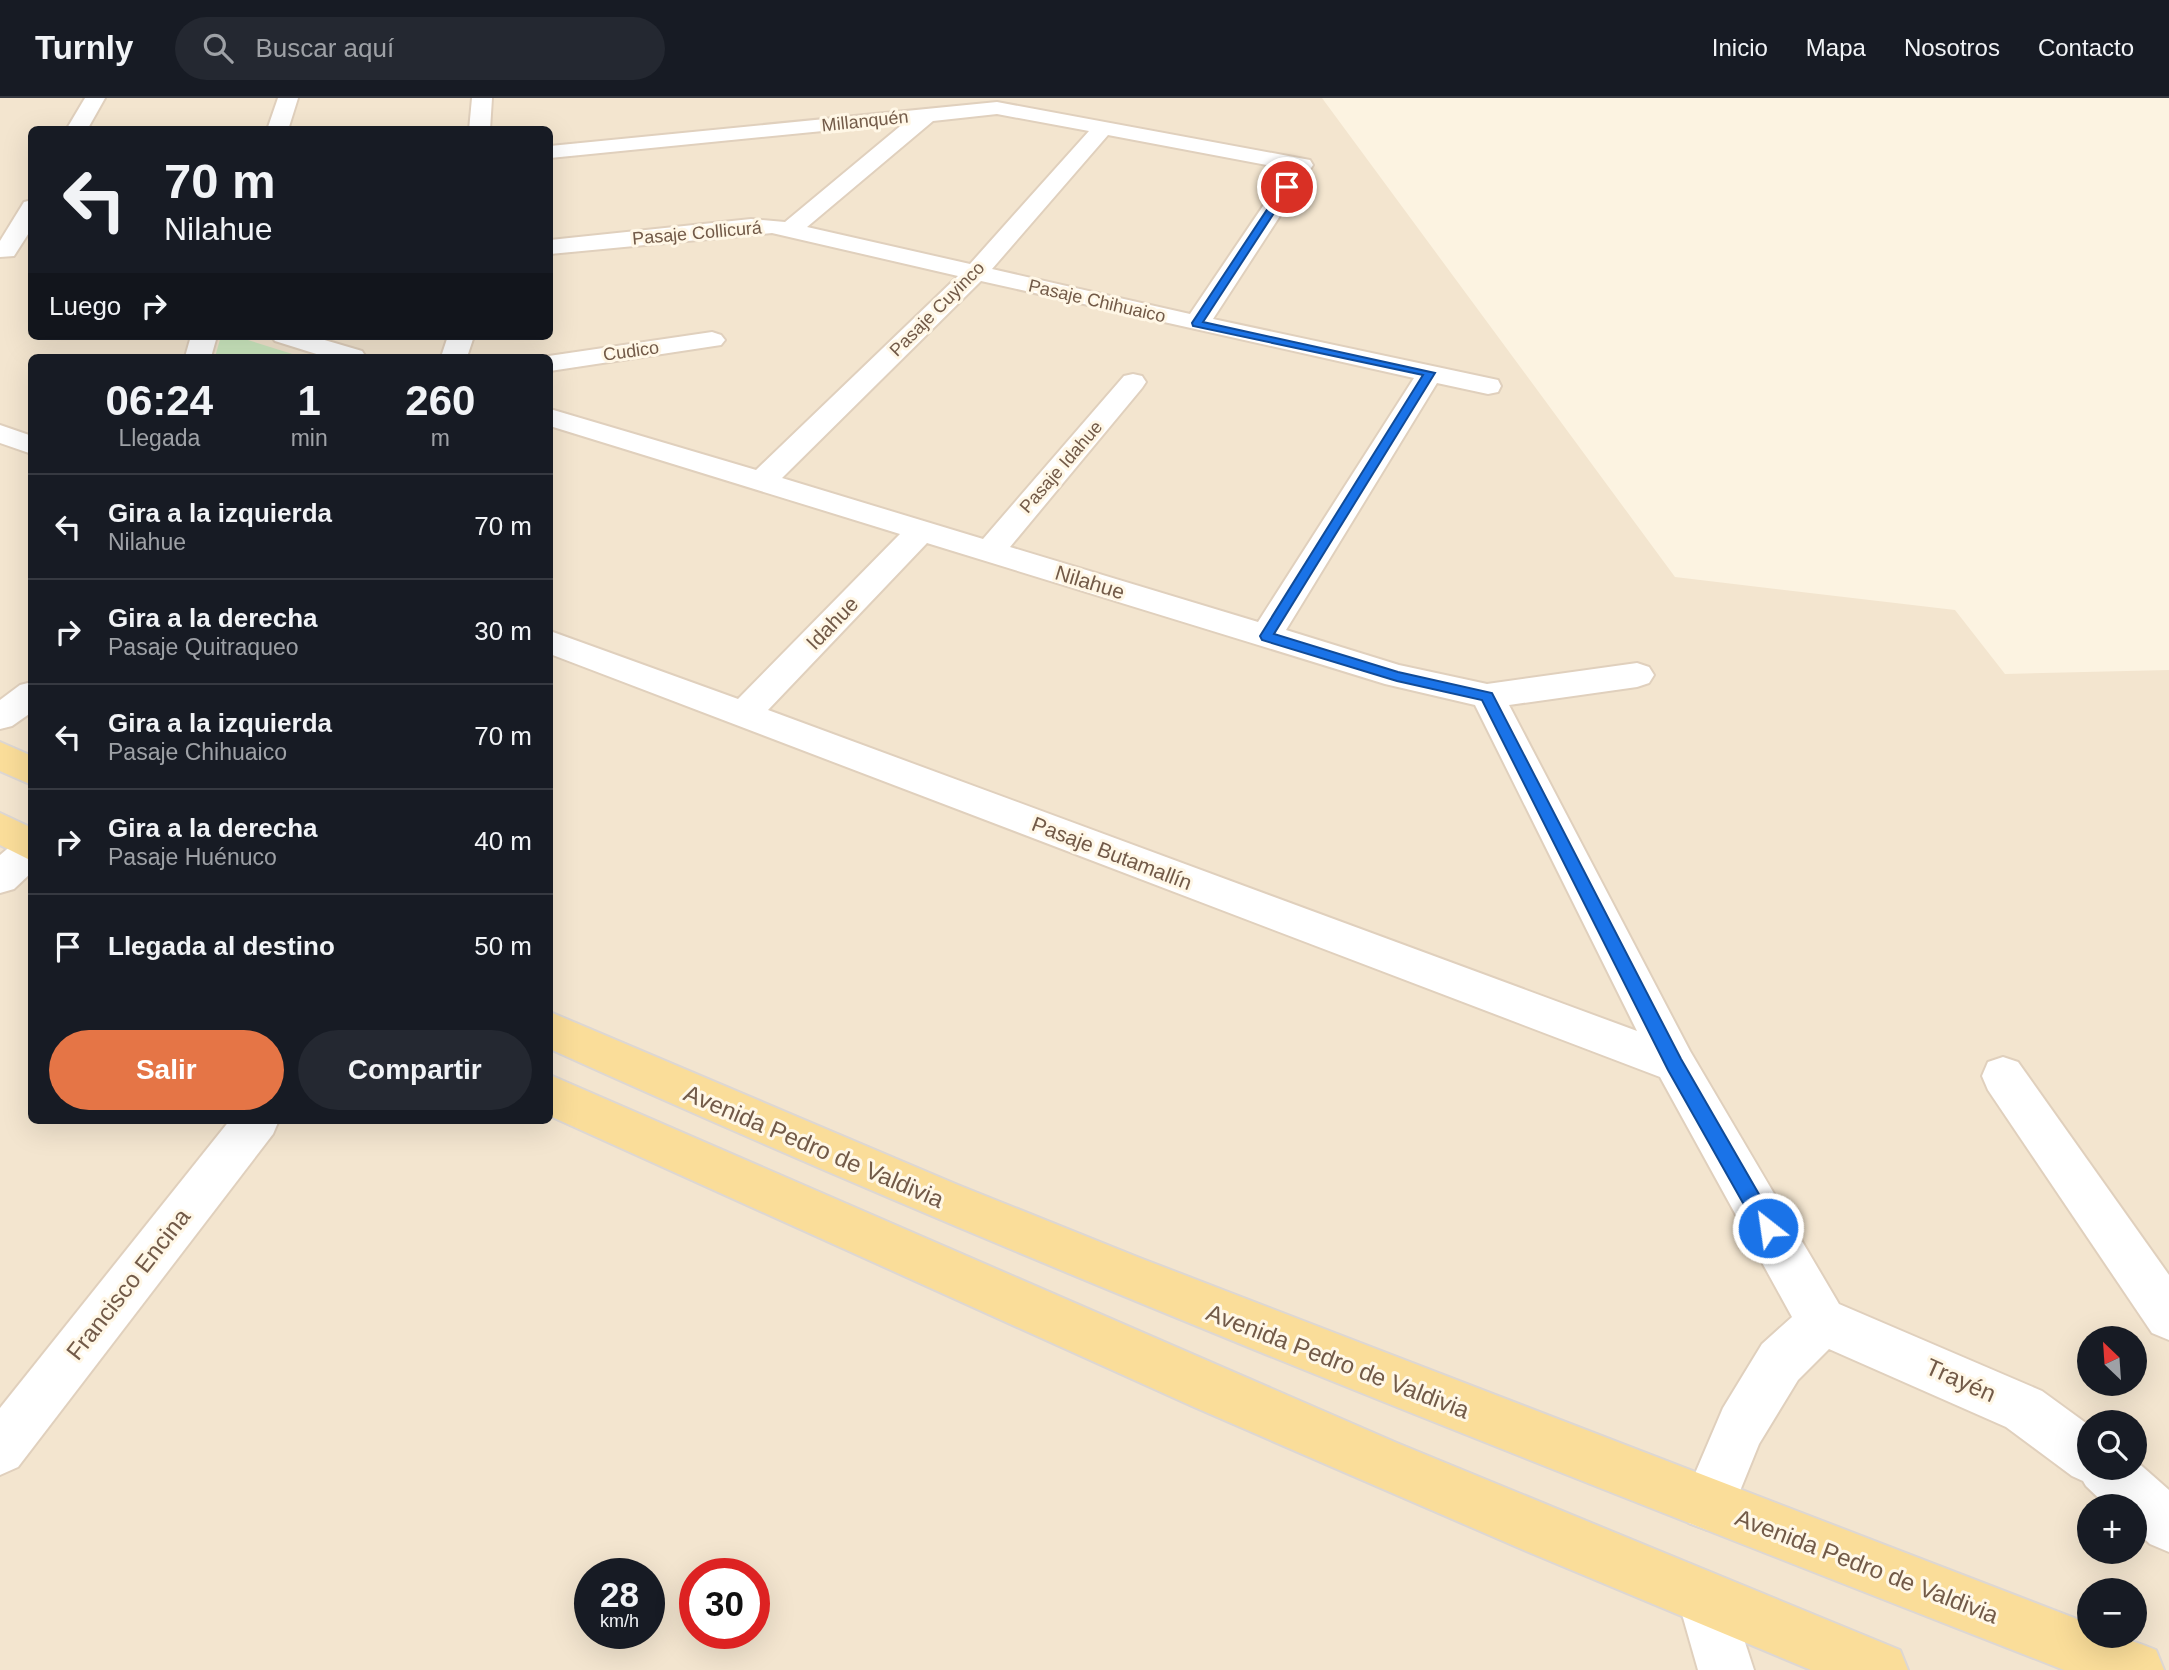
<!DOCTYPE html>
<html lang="es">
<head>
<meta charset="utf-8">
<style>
  body { margin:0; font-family:Helvetica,sans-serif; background:#242831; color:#f1f3f6; height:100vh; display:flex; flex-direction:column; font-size:26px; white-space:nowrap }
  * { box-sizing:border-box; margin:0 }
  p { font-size:23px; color:#9ea1a6 }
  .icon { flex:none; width:38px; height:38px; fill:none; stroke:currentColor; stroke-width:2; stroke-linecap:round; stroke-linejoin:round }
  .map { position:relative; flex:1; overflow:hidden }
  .side { position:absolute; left:28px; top:256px; width:525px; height:770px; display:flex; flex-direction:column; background:#171b24; border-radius:10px; box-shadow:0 7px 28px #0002 }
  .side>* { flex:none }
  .hud { position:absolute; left:28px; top:28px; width:525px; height:214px; border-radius:10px; box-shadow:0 7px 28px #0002; background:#171b24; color:#f1f3f6; overflow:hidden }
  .needle { width:46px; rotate:335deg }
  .tools { position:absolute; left:2077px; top:1228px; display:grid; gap:14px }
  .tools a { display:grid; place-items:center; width:70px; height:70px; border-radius:50%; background:#171b24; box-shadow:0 7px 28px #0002; font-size:35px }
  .speed { position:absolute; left:574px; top:1460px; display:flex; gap:14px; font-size:35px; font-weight:700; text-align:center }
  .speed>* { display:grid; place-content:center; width:91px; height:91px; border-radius:50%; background:#171b24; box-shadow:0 7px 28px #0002; line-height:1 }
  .speed small { font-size:18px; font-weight:400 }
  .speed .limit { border:10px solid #d22; background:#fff; color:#111 }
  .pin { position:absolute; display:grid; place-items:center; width:60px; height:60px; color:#fff; margin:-30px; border:4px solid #fff; border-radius:50%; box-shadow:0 2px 7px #0007 }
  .me { position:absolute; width:77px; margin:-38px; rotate:330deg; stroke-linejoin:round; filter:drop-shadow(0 0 5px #0008) }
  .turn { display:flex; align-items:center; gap:24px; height:147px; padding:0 21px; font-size:32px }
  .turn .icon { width:91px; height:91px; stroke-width:2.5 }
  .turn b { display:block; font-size:49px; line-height:60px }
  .then { display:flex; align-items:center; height:66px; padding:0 21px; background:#0003; gap:14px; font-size:26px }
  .eta { display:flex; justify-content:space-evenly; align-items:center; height:119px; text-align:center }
  .eta b { font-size:42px; font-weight:700; line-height:49px }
  .primary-button { display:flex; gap:14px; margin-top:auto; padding:14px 21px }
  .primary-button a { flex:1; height:80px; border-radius:42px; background:#e57546; color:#fff; font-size:28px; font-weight:700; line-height:80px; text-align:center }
  .primary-button a+a { background:#242831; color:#f1f3f6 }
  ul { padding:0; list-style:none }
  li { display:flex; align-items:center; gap:21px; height:105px; padding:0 21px; border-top:2px solid #363941 }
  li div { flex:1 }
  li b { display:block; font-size:26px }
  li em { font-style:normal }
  header { display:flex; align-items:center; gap:42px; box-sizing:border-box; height:98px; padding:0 35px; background:#171b24; border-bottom:2px solid #363941 }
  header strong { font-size:33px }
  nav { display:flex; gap:38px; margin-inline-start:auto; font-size:24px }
  .search { width:490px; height:63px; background:#242831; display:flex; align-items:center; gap:18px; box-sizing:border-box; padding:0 24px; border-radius:38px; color:#9ea1a6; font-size:26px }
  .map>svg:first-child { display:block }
</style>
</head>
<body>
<header>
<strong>Turnly</strong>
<div class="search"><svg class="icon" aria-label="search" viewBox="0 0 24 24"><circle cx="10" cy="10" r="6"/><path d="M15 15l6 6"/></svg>Buscar aquí</div>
<nav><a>Inicio</a><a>Mapa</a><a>Nosotros</a><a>Contacto</a></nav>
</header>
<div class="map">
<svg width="2169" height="1572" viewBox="0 0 2169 1572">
  <rect width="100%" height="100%" fill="#fcf3e1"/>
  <path fill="#f3e5cf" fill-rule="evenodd" d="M 0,0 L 1322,0 L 1675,479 L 1955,512 L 2005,576 L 2169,572 L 2169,1572 L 0,1572 ZM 32,32 L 550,32 L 550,238 L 32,238 ZM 32,259 L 550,259 L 550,1022 L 32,1022 ZM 2090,1241 L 2135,1241 L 2135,1286 L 2090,1286 ZM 2090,1325 L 2135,1325 L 2135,1370 L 2090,1370 ZM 2090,1409 L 2135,1409 L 2135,1454 L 2090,1454 ZM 590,1475 L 649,1475 L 649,1535 L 590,1535 ZM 695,1475 L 754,1475 L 754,1535 L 695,1535 ZM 2090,1493 L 2135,1493 L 2135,1538 L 2090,1538 Z"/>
  <path fill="#cde9c0" d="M 221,238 L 235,238 L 302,259 L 215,259 Z"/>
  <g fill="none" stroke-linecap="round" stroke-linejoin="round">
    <g stroke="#e0d0bd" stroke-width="4">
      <g id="minor">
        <path d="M 85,0 L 105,0 L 87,32 L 66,32 Z"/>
        <path d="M 278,0 L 298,0 L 288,32 L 267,32 Z"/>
        <path d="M 472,0 L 492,0 L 490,32 L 469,32 Z"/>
        <path d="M 997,4 L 1310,62 L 1313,67 L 1213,221 L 1498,282 L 1501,288 L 1498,294 L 1488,296 L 1437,285 L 1286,532 L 1399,567 L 1487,586 L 1637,565 L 1649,569 L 1654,577 L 1649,585 L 1637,589 L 1509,607 L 1690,953 L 1839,1206 L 2042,1293 L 2090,1328 L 2090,1370 L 2135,1370 L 2135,1362 L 2169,1392 L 2169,1454 L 2150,1446 L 2135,1432 L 2135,1409 L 2108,1409 L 2086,1388 L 2083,1383 L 2072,1378 L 2006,1329 L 1829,1251 L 1798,1282 L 1759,1346 L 1727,1425 L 1708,1432 L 1689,1425 L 1682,1406 L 1723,1310 L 1762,1246 L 1792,1219 L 1660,979 L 550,556 L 550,533 L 738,601 L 900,436 L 550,328 L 550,311 L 756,372 L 958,178 L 772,135 L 550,156 L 550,142 L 751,121 L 785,124 L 904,25 L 550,60 L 550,48 ZM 997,16 L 1089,33 L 970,166 L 807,129 L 933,23 ZM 1108,37 L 1288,71 L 1190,216 L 992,171 ZM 981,183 L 1414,280 L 1258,524 L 1010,449 L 1142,290 L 1146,284 L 1142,278 L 1133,276 L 1124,278 L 983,441 L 782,380 ZM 927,445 L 1385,586 L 1475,607 L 1637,933 L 768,612 Z"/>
        <path d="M 32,102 L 32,130 L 14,158 L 0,159 L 0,143 L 24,104 Z"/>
        <path d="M 712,234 L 721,237 L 725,242 L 721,247 L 550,273 L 550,259 L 542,259 Z"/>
        <path d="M 191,238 L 217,238 L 211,259 L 185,259 Z"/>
        <path d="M 271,238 L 311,238 L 362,253 L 366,259 L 326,259 L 275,243 Z"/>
        <path d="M 448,238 L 474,238 L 467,259 L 441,259 Z"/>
        <path d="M 0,327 L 32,338 L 32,356 L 0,345 Z"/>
        <path d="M 32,584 L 32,614 L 12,628 L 0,631 L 0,602 L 20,587 Z"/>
        <path d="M 32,736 L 32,774 L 14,791 L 0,795 L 0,757 L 19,741 Z"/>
        <path d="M 2003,959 L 2018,964 L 2169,1177 L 2169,1242 L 2152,1235 L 1988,992 L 1982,978 L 1988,964 Z"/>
        <path d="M 230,1022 L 279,1022 L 273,1036 L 18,1369 L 0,1377 L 0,1310 Z"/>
        <path d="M 1706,1474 L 1725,1483 L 1754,1572 L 1698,1572 L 1678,1502 L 1687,1483 Z"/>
      </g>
    </g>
    <g stroke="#ddd7d3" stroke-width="4">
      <g id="major">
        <path d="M 0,644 L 32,658 L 32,687 L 0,673 Z"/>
        <path d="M 0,715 L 32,730 L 32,763 L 0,747 Z"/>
        <path d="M 550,914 L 958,1087 L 1140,1160 L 2090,1526 L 2090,1538 C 2119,1538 2129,1541 2156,1552 L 2164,1572 L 2064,1572 C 1556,1373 1047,1176 550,951 Z"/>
        <path d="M 550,977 L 1397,1345 L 1900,1552 L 1908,1572 L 1811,1572 L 1526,1453 L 1194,1309 L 550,1018 Z"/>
      </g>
    </g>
    <use href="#minor" fill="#fff" fill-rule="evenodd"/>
    <use href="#major" fill="#fadd99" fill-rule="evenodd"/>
  </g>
  <path fill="#1a73e8" stroke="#114b97" stroke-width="2" d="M 1287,87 L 1291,89 L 1203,224 L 1435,275 L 1274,536 L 1398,574 L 1492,595 L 1681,961 L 1775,1124 L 1778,1130 L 1775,1137 L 1768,1139 L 1761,1137 L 1668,972 L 1482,602 L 1397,583 L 1262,542 L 1260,538 L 1423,277 L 1193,228 L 1192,225 L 1282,89 Z"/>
  <g text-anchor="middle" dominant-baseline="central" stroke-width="6" stroke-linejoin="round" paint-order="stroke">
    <g font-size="18" fill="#725a48" stroke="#fff7e6">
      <text transform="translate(865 23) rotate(-6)">Millanquén</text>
      <text transform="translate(697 135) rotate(-5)">Pasaje Collicurá</text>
      <text transform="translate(1097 203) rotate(13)">Pasaje Chihuaico</text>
      <text transform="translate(937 211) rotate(-45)">Pasaje Cuyinco</text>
      <text transform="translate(631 253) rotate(-8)">Cudico</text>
      <text transform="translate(1061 369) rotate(-49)">Pasaje Idahue</text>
    </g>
    <g font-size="21" fill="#725a48" stroke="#fff7e6">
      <text transform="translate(1090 484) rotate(17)">Nilahue</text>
      <text transform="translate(832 525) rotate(-46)">Idahue</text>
      <text transform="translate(1112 755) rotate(21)">Pasaje Butamallín</text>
    </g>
    <g font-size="24" fill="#725a48" stroke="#fff7e6">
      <text transform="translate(814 1048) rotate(23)">Avenida Pedro de Valdivia</text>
      <text transform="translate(128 1186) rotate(-52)">Francisco Encina</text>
      <text transform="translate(1338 1263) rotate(21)">Avenida Pedro de Valdivia</text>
      <text transform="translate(1961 1282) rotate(24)">Trayén</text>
      <text transform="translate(1867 1468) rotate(21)">Avenida Pedro de Valdivia</text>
    </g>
  </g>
</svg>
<div class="tools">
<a><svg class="needle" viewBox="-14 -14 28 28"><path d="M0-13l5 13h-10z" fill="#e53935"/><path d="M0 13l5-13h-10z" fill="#9ea1a6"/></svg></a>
<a><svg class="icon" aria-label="search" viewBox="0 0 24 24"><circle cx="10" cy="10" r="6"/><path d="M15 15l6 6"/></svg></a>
<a>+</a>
<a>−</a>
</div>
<div class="speed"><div>28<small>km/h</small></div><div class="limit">30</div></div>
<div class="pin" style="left:1287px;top:89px;background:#d93025"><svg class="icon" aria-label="arrive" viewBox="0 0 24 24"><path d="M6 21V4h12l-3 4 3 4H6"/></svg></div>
<svg class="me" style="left:1768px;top:1130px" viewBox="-20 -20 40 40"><circle r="17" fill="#1a73e8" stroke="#fff" stroke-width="3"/><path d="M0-11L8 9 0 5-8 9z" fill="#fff"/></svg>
<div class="hud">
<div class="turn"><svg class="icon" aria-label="left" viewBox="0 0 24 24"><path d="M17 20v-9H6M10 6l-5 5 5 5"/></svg><div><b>70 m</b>Nilahue</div></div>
<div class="then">Luego<svg class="icon" aria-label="right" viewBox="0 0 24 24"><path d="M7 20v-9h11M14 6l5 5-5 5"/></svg></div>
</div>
<section class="side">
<div class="eta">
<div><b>06:24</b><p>Llegada</p></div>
<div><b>1</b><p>min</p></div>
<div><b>260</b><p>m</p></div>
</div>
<ul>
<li><svg class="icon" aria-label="left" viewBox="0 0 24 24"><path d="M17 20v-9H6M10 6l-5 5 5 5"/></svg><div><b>Gira a la izquierda</b><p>Nilahue</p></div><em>70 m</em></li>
<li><svg class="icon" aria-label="right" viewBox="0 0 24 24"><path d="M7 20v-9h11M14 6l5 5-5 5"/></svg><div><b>Gira a la derecha</b><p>Pasaje Quitraqueo</p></div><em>30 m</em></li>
<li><svg class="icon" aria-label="left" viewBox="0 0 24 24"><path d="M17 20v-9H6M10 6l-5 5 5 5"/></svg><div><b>Gira a la izquierda</b><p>Pasaje Chihuaico</p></div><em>70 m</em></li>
<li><svg class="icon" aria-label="right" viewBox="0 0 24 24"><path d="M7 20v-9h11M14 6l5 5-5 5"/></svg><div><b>Gira a la derecha</b><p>Pasaje Huénuco</p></div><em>40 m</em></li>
<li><svg class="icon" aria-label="arrive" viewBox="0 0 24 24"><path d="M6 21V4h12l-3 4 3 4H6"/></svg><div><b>Llegada al destino</b></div><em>50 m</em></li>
</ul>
<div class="primary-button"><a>Salir</a><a>Compartir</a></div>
</section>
</div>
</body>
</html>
